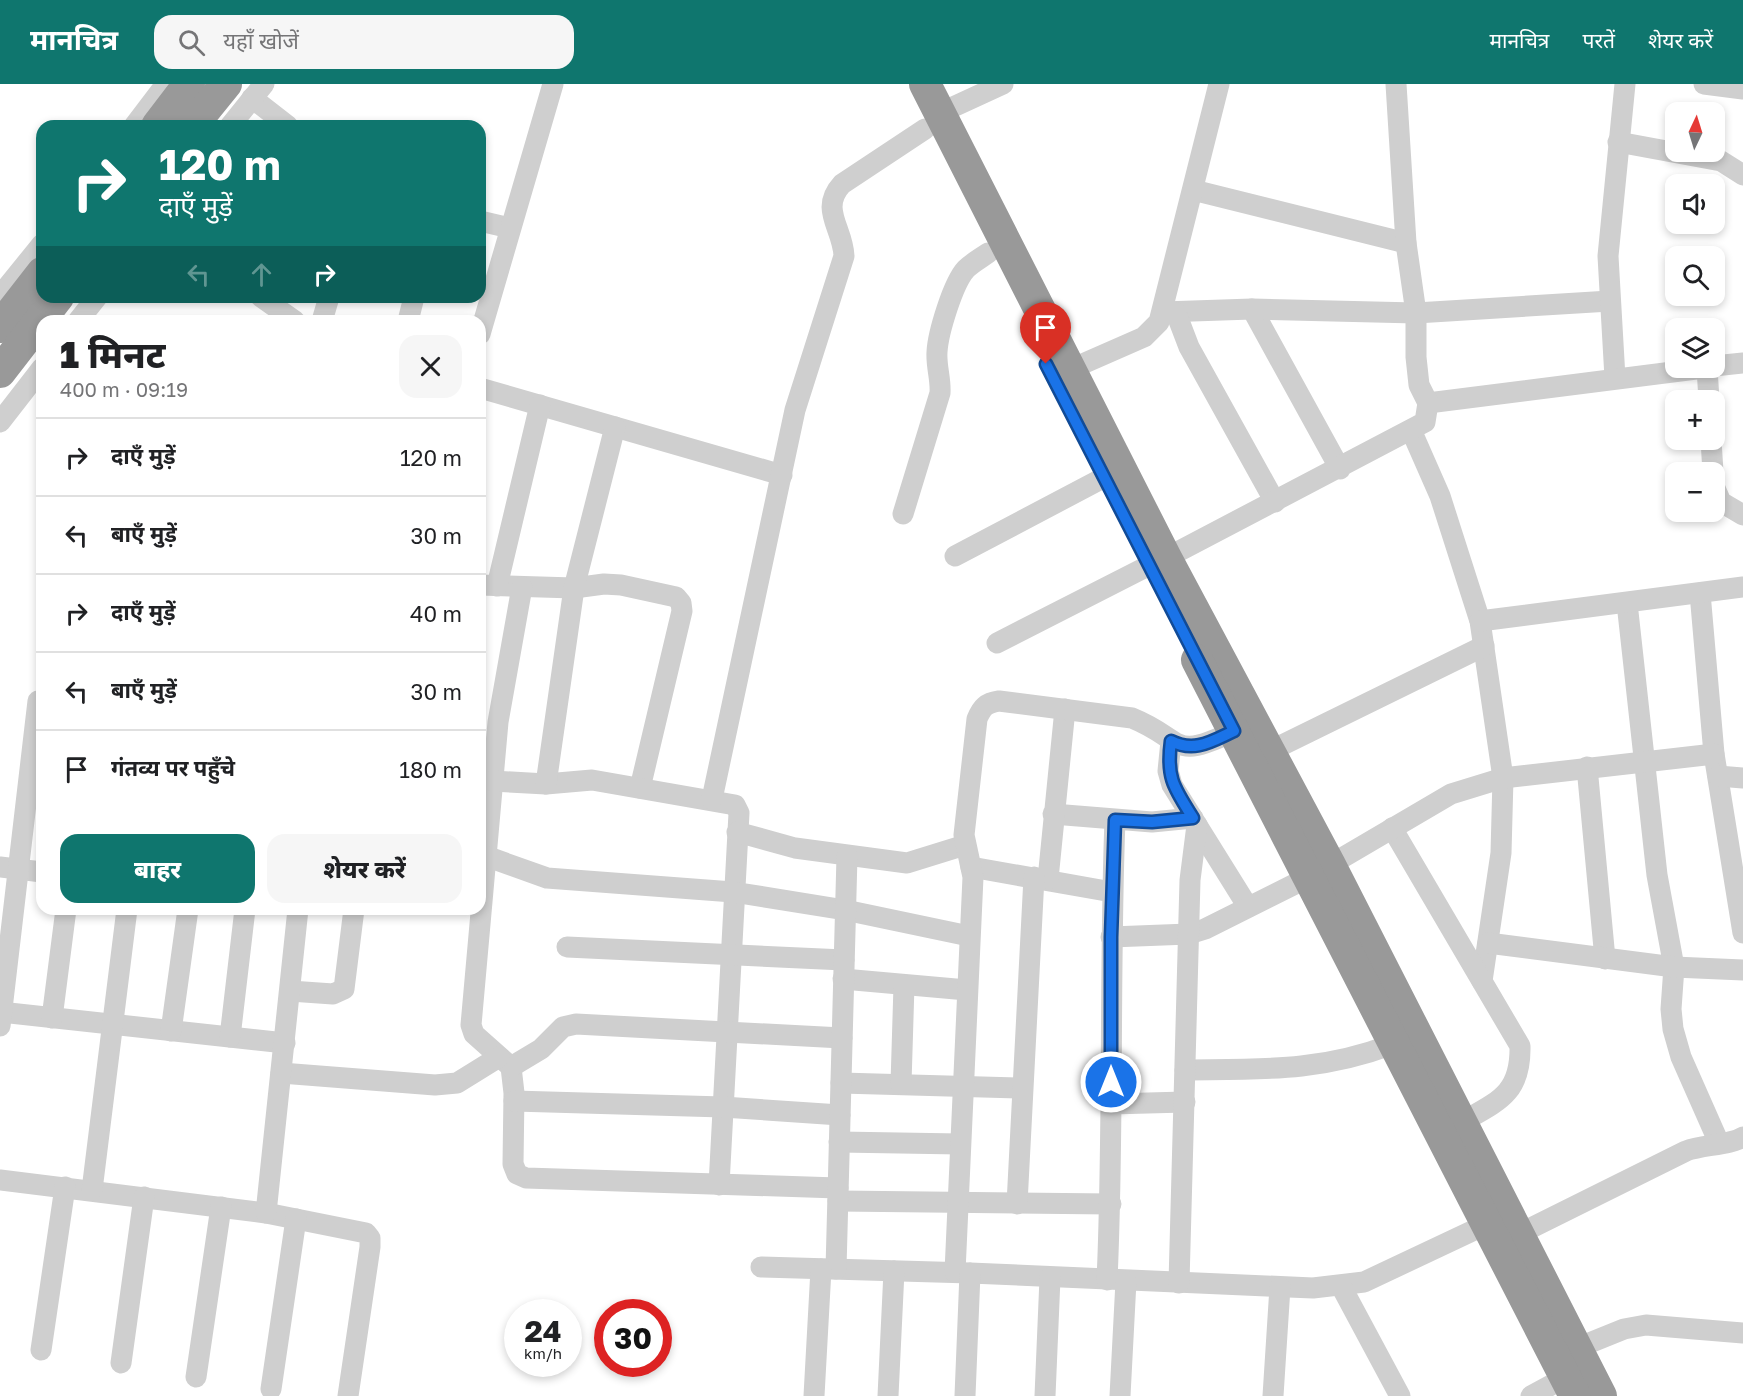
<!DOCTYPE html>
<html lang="hi">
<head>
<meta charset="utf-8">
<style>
  body { margin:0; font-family:"Golos Text","Noto Sans Devanagari",sans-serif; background:#f6f6f6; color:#202124; height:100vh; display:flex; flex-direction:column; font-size:22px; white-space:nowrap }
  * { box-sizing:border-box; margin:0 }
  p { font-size:20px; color:#757577 }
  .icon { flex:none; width:33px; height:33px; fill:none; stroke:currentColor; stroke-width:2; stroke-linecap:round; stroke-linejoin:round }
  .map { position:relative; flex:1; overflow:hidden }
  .details { position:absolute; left:36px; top:231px; width:450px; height:600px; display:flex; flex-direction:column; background:#fff; border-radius:18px; box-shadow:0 3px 9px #0003 }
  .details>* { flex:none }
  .hud { position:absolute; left:36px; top:36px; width:450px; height:183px; border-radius:18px; box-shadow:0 3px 9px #0003; background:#0f766e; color:#fff; overflow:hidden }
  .needle { width:39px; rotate:4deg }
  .controls { position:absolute; left:1665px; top:18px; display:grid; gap:12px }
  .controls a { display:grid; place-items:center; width:60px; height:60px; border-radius:12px; background:#fff; box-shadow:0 3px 9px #0003; font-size:30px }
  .speed { position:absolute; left:504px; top:1215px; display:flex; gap:12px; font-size:30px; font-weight:700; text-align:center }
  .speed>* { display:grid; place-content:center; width:78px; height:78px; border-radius:50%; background:#fff; box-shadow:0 3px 9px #0003; line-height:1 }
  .speed small { font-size:15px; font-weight:400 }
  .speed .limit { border:9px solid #d22; background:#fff; color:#111 }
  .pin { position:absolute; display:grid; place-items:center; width:51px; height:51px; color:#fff; margin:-62px -26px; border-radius:50% 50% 50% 0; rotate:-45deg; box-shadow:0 0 6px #0007 }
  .pin .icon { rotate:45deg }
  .me { position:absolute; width:66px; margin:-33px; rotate:0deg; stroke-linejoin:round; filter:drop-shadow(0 0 4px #0008) }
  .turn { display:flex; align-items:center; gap:21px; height:126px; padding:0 24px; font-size:27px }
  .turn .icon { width:78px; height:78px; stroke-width:2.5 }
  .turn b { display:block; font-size:42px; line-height:51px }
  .lanes { display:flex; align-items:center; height:57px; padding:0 24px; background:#0003; justify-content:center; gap:30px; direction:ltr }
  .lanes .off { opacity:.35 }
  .round { display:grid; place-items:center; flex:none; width:63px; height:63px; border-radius:18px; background:#f6f6f6 }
  .summary { display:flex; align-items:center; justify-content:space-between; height:102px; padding:0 24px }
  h1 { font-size:36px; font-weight:800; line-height:45px }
  .button { display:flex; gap:12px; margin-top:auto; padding:12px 24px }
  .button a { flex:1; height:69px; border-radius:18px; background:#0f766e; color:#fff; font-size:24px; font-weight:800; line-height:69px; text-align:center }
  .button a+a { background:#f6f6f6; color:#202124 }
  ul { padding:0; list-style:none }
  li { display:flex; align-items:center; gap:18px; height:78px; padding:0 24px; border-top:2px solid #e0e0e0 }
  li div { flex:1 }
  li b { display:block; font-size:22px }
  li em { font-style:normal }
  header { display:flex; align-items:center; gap:36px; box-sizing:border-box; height:84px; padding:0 30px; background:#0f766e; color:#fff }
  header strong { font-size:28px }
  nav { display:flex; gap:33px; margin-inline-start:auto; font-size:21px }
  .search { width:420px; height:54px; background:#f6f6f6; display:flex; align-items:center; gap:15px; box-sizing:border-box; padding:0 21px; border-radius:18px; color:#757577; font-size:22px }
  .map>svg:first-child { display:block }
</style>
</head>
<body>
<header>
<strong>मानचित्र</strong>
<div class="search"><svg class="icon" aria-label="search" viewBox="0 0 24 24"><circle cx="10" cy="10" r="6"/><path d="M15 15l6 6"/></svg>यहाँ खोजें</div>
<nav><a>मानचित्र</a><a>परतें</a><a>शेयर करें</a></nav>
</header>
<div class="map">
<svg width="1743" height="1312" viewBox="0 0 1743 1312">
  <rect width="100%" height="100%" fill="#fff"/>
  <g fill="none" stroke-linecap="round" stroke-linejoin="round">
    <g stroke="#cfcfcf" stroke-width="21">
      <path d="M 1704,0 L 1743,5"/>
      <path d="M 252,14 L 288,42"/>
      <path d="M 940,29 L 1003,0"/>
      <path d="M 134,42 L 166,0"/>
      <path d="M 230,42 L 264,0"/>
      <path d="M 1618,58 L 1721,77 L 1743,91"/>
      <path d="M 1193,106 L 1406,159"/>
      <path d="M 480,137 L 510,144"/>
      <path d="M 0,212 L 42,160"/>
      <path d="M 261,213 L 295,237"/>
      <path d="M 1252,225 L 1340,385"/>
      <path d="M 1163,228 L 1252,225 L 1416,229 L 1610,217"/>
      <path d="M 1176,229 L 1189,263 L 1275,418"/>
      <path d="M 78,237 L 97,213"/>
      <path d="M 322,237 L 329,213"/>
      <path d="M 408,237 L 414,213"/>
      <path d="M 480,250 L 553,0"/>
      <path d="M 1714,282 L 1743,279"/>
      <path d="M 1707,284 L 1709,316"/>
      <path d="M 1071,285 L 1144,253 L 1159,238 L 1219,0"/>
      <path d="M 1615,294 L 1608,172 L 1625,0"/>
      <path d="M 480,304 L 782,391"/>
      <path d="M 1428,319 L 1704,284"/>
      <path d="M 0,338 L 42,284"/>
      <path d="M 1411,346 L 1440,412 L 1480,537 L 1503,694 L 1501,769 L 1482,897"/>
      <path d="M 1711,356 L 1713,388"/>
      <path d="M 1714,402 L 1721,418 L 1743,431"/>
      <path d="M 903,430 L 940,309 C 941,295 936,282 937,268 C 938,249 953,199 966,185 C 972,179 981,174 988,169"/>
      <path d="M 955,472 L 1103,394"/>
      <path d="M 1166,474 L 1425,338 L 1428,319 L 1419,301 L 1416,273 L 1416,229 L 1406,159 L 1396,0"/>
      <path d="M 480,501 L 574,504 L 604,500 L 621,501 L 676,513 L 681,519 L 682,527 L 640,704"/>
      <path d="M 497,502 L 540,321"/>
      <path d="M 522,503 L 498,638 L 471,941 L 474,950 L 511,983 L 514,1009 L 513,1080 L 517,1090 L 526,1094 L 838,1104"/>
      <path d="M 1700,509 L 1714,670 L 1743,849"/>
      <path d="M 1627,519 L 1657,791 L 1674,883 L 1671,925 L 1673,945 L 1681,973 L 1719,1059"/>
      <path d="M 1480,537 L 1743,503"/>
      <path d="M 997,559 L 1148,482"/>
      <path d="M 1171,657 L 1168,687 L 1172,701 L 1248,823"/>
      <path d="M 1270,667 L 1484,562"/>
      <path d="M 1587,683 L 1605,875"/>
      <path d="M 1718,692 L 1743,694"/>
      <path d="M 492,697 L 546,700 L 592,696 L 735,721 L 739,729 L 719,1101"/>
      <path d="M 546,700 L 574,504 L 615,343"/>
      <path d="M 712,715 L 795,326 L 844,172 C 843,144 819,125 842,100 L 925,45"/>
      <path d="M 1053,730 L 1152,738 L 1193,734"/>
      <path d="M 1392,744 L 1520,962 C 1521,1009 1499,1017 1462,1038"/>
      <path d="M 737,748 L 795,764 L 907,779 L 965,761"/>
      <path d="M 480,770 L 547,794 L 733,808 L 845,826 L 969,852"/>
      <path d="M 1330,781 L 1451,710 L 1503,694 L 1714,670"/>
      <path d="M 0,783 L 42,788"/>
      <path d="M 971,783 L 1112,808"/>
      <path d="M 1048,795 L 1065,625"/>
      <path d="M 1111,853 L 1189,850 L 1205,845 L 1309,793"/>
      <path d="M 1488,859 L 1674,883 L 1743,886"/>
      <path d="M 567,863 L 844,876"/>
      <path d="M 843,895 L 967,906"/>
      <path d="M 290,907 L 333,910 L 344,905 L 354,825"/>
      <path d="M 0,928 L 285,959"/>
      <path d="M 52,934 L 66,825"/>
      <path d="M 0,942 L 38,617"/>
      <path d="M 171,947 L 188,825"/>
      <path d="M 230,953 L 245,825"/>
      <path d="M 511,983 L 541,965 L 563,943 L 576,940 L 842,954"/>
      <path d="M 1185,986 C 1262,985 1320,988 1393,960"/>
      <path d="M 281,989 L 435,1001 L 457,999 L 499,973"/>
      <path d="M 841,999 L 1021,1004"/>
      <path d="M 901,1000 L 904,901"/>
      <path d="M 514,1017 L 723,1023 L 840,1031"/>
      <path d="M 1111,1020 L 1185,1018"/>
      <path d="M 839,1058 L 960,1060"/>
      <path d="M 0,1096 L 266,1129 L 366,1149 L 370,1154 L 370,1163 L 348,1312"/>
      <path d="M 92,1106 L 127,825"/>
      <path d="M 838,1117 L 1111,1120"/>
      <path d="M 1017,1120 L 1034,793"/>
      <path d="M 266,1129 L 298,825"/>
      <path d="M 1519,1150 L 1686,1067 C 1702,1061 1731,1061 1743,1053"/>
      <path d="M 761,1183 L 970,1189 L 1313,1204 L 1364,1198 L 1487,1140"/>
      <path d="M 836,1185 L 847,772"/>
      <path d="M 955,1188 L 973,793 L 964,751 L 977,635 C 982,623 986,619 999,617 L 1132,634 C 1186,656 1170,678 1234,647"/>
      <path d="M 1107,1196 C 1114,1043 1109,889 1115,736"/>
      <path d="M 1179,1199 L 1190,796 L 1197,741"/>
      <path d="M 1341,1202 L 1400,1312"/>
      <path d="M 1577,1264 L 1624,1245 L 1646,1241 L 1743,1249"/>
      <path d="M 41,1266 L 65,1103"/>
      <path d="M 121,1279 L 144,1113"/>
      <path d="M 196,1293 L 221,1123"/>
      <path d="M 271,1305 L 296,1135"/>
      <path d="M 814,1312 L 821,1185"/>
      <path d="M 888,1312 L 894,1187"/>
      <path d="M 965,1312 L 970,1189"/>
      <path d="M 1045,1312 L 1050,1194"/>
      <path d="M 1120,1312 L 1126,1197"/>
      <path d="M 1273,1312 L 1280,1203"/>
      <path d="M 1531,1312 L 1566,1293"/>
    </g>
    <g stroke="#999" stroke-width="32">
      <path d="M 925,0 L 1166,474 L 1330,781 L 1601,1312"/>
      <path d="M 157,42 L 189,0"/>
      <path d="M 192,42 L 226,0"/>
      <path d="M 0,243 L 42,189"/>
      <path d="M 0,288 L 58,213"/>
      <path d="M 1197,576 L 1575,1312"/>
    </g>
  </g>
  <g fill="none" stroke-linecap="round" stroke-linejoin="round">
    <g stroke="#114b97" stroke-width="15">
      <path id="route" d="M 1046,280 L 1234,647 C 1212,657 1195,669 1171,657 C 1166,694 1174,704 1193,734 L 1152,738 L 1115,736 L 1111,853 L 1111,998"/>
    </g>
    <use href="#route" stroke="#1a73e8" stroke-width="10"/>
  </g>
</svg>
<div class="controls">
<a><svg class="needle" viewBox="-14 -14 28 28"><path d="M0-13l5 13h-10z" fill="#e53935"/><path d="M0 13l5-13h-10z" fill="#757577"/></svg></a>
<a><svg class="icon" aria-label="sound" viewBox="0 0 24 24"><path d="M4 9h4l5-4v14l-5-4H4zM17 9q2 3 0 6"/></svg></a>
<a><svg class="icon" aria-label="search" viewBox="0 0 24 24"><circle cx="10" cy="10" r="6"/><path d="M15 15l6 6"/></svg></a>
<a><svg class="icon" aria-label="layers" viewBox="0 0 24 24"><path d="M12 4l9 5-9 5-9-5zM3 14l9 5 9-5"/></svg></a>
<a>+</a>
<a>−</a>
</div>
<div class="speed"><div>24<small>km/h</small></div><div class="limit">30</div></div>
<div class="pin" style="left:1046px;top:280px;background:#d93025"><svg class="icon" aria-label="arrive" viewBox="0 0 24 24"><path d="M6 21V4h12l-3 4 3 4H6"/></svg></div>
<svg class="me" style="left:1111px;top:998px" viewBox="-20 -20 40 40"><circle r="17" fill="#1a73e8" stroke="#fff" stroke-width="3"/><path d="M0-11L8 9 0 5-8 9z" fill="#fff"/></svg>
<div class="hud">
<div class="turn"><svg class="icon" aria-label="right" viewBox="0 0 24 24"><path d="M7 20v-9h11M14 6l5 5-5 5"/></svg><div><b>120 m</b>दाएँ मुड़ें</div></div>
<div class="lanes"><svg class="icon off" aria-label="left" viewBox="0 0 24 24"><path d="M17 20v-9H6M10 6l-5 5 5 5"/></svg><svg class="icon off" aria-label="ahead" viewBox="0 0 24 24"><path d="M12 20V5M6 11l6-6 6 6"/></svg><svg class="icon" aria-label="right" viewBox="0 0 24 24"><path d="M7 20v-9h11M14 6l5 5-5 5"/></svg></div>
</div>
<section class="details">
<div class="summary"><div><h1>1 मिनट</h1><p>400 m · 09:19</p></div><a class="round"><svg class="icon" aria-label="close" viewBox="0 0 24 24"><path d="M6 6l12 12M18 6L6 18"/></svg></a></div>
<ul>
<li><svg class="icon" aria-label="right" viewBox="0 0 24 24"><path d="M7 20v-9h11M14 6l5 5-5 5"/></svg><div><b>दाएँ मुड़ें</b></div><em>120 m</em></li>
<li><svg class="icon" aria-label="left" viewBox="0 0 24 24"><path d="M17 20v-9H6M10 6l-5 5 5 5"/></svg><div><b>बाएँ मुड़ें</b></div><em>30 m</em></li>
<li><svg class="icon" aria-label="right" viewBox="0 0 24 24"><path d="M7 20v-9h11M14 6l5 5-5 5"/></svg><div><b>दाएँ मुड़ें</b></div><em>40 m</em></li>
<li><svg class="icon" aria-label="left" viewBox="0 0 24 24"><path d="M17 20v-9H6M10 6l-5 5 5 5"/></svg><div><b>बाएँ मुड़ें</b></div><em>30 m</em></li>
<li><svg class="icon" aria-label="arrive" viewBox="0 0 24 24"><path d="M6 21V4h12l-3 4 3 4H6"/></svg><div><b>गंतव्य पर पहुँचे</b></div><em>180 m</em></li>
</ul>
<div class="button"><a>बाहर</a><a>शेयर करें</a></div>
</section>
</div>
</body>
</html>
